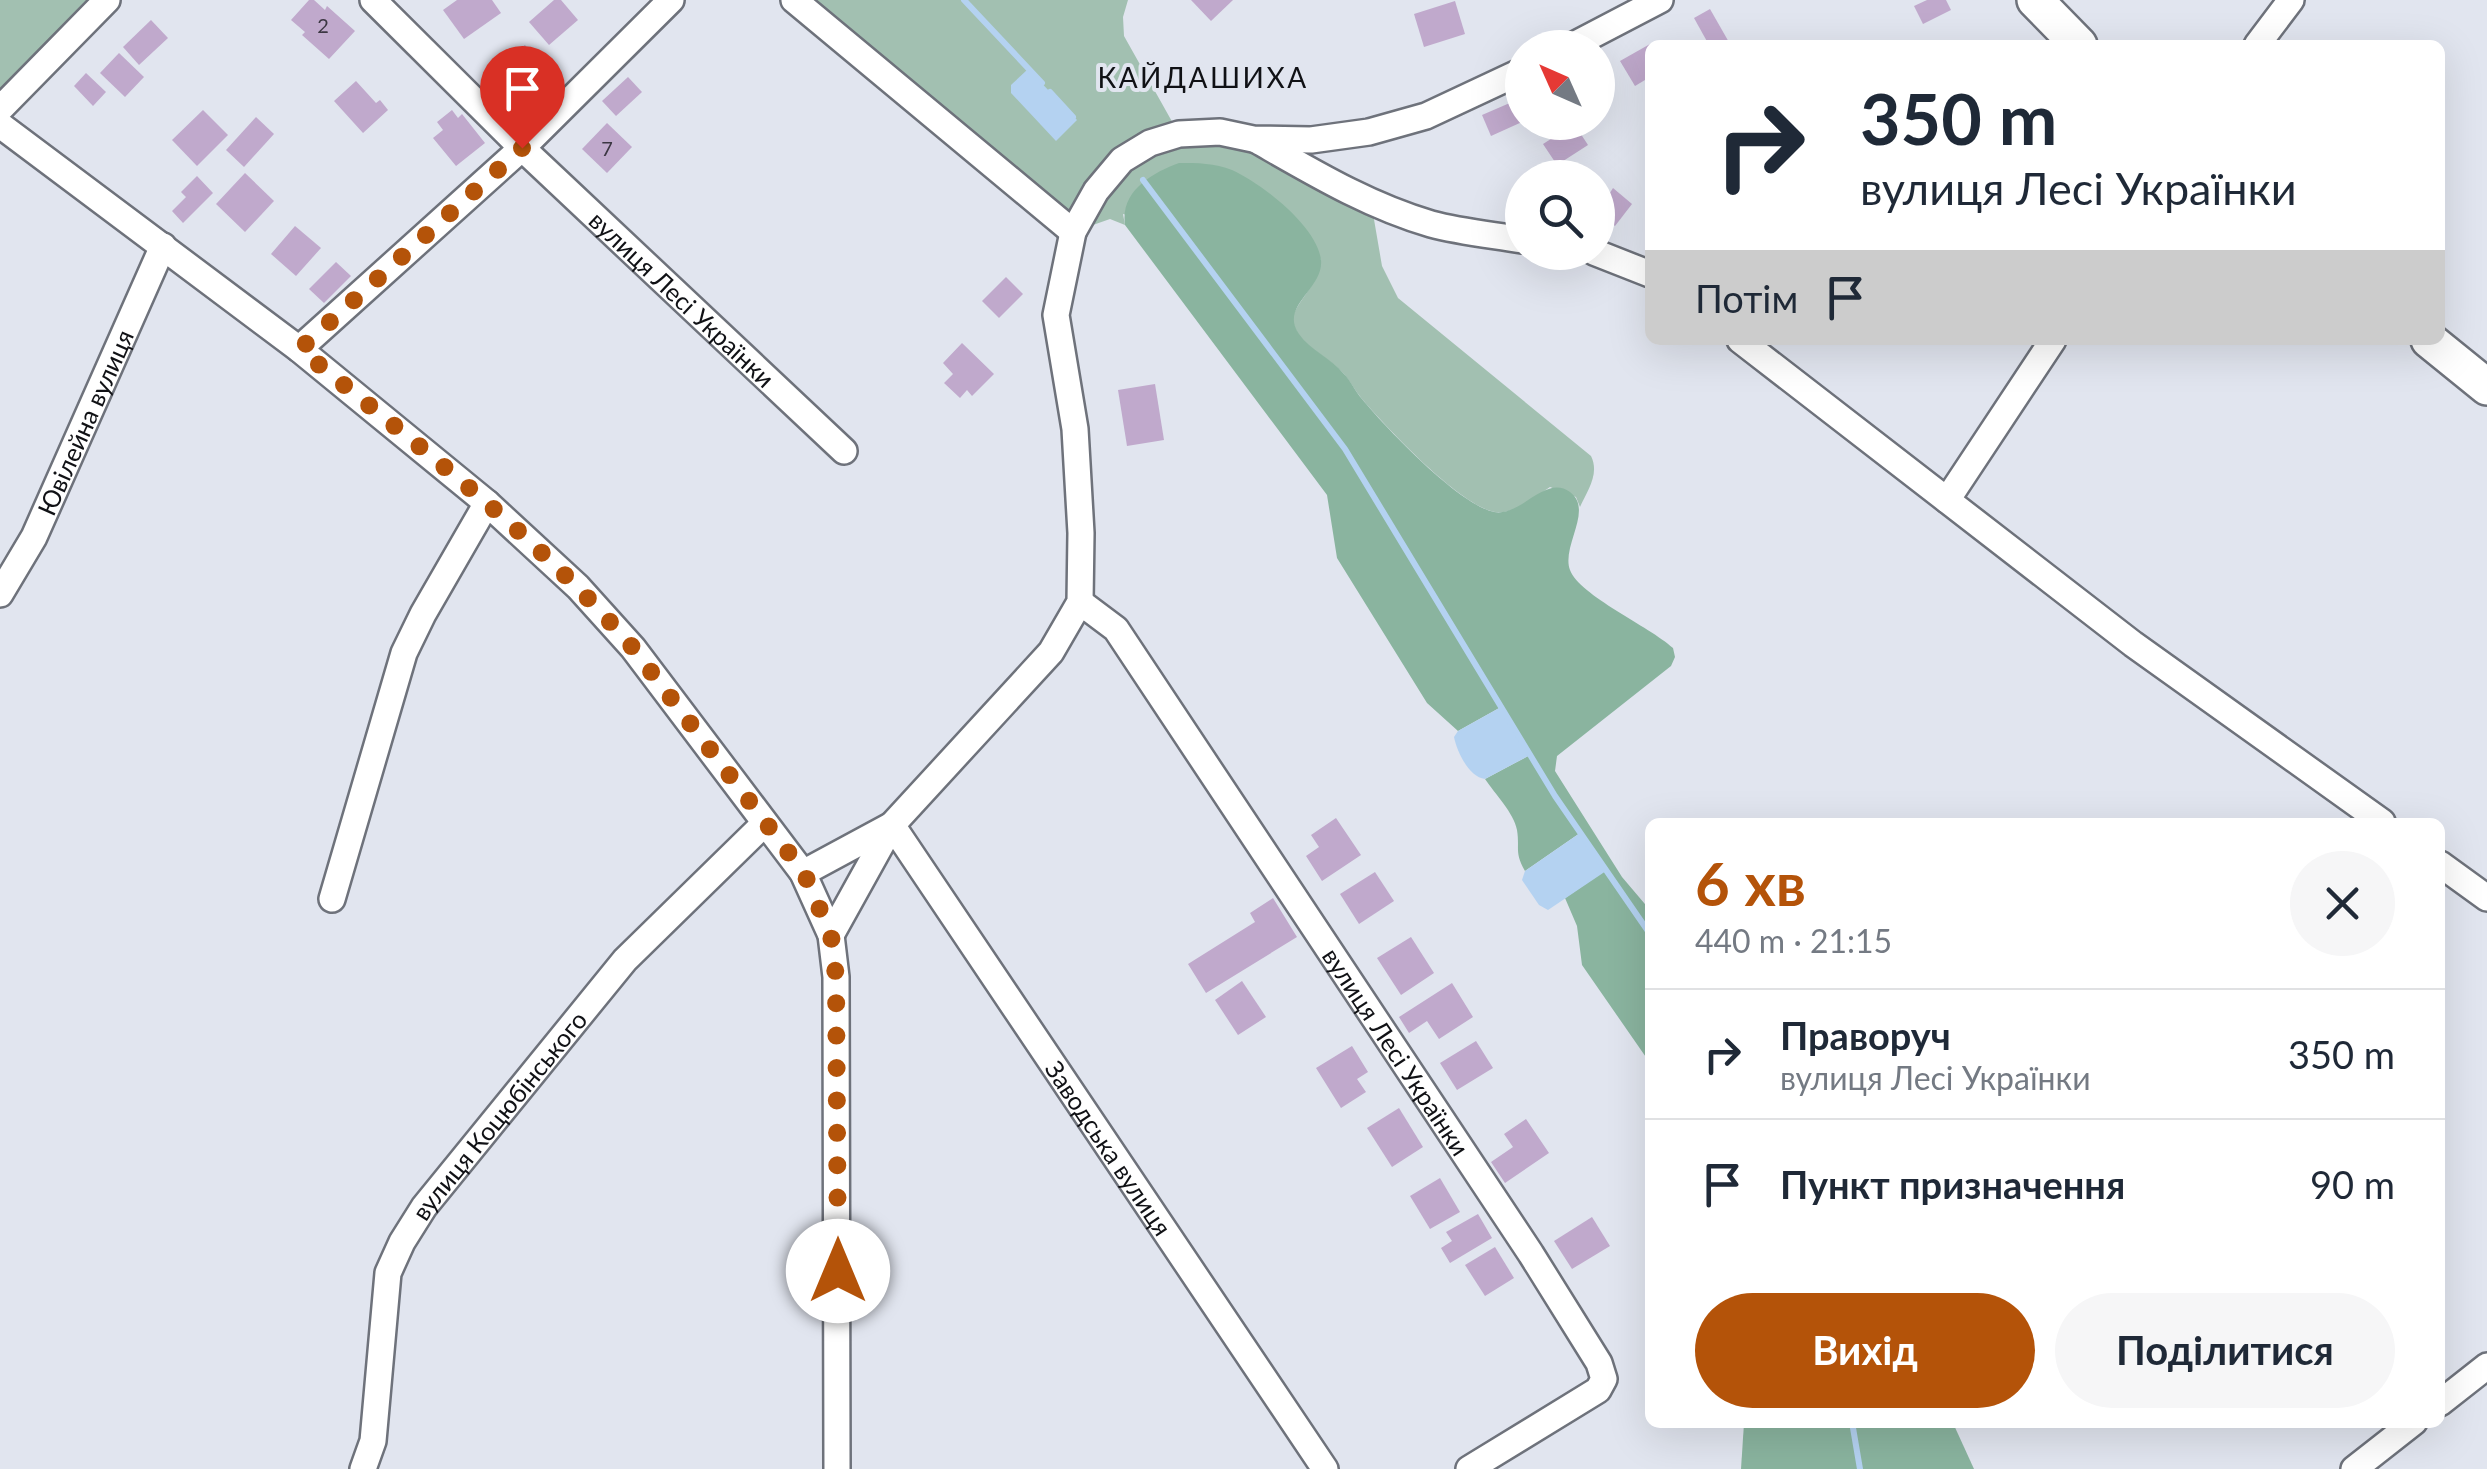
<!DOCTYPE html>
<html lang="uk">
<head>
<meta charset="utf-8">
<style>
  body { margin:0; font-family:Lato,sans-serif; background:#f6f6f7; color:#1f2937; height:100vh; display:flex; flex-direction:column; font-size:38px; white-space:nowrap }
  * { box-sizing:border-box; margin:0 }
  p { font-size:32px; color:#747a83 }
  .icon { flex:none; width:55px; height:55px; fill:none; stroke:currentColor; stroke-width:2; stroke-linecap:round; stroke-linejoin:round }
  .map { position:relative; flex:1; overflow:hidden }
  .sheet { position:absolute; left:1645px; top:818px; width:800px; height:610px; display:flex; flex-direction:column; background:#fff; border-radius:15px; box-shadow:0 10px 40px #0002 }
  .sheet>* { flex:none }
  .top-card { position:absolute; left:1645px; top:40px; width:800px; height:305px; border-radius:15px; box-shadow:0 10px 40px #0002; background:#fff; color:#1f2937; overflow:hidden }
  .needle { width:65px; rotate:315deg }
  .fabs { position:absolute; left:1505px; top:30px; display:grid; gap:20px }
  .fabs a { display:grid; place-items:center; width:110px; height:110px; border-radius:50%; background:#fff; box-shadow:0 10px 40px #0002; font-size:50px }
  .pin { position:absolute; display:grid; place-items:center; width:85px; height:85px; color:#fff; margin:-102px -42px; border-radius:50% 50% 50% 0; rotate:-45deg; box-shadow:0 0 10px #0007 }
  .pin .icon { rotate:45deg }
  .me { position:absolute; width:110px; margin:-55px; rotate:0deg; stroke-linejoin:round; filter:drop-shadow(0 0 8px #0008) }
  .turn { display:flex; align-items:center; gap:35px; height:210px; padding:0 50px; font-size:45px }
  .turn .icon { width:130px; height:130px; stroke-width:2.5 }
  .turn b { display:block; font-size:70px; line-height:85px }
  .then { display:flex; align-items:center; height:95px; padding:0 50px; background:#0003; gap:20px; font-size:38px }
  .round { display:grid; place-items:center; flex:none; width:105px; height:105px; border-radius:52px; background:#f6f6f7 }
  .overview { display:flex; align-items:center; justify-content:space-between; height:170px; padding:0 50px }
  h1 { font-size:60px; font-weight:700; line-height:75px; color:#b45309 }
  .action { display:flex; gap:20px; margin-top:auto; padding:20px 50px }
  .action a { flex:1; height:115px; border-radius:60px; background:#b45309; color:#fff; font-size:40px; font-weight:700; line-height:115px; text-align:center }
  .action a+a { background:#f6f6f7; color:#1f2937 }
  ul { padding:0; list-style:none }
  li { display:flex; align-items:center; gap:30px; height:130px; padding:0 50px; border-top:2px solid #e0e1e3 }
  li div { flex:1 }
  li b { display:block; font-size:38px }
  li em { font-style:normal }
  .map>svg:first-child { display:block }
</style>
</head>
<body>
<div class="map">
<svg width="2487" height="1469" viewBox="0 0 2487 1469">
  <rect width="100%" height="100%" fill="#e1e5ef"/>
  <g fill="#a2c0b1">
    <path d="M 0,0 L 107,0 L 0,109 Z"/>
    <path d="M 792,0 L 1128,0 L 1123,17 L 1124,36 L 1179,134 L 1220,132 L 1371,202 L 1382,266 L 1398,298 L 1591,456 C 1600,474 1587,491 1580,507 L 1576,497 L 1550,487 C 1535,497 1514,515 1495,512 C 1460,506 1386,427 1362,399 C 1355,391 1351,382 1344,374 C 1330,357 1295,344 1293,320 C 1292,306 1318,287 1321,259 L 1123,214 L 1125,225 L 1110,219 L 1073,232 Z"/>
  </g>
  <g fill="#8ab49f">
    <path d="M 1179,163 C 1197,163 1215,163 1232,170 C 1261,183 1317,226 1321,260 C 1324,289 1279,306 1299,334 C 1310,350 1331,358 1344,374 C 1351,381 1355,391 1362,399 C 1386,428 1458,504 1494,512 C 1521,517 1545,474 1570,492 C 1594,510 1561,546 1570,570 C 1580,596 1649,626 1673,648 L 1675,657 L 1671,666 L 1557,756 L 1555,771 L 1622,877 L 1650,910 L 1650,1063 L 1582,965 L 1577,926 L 1565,898 L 1606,870 L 1580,833 L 1525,871 C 1514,852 1520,849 1517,830 C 1514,813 1495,794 1485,779 L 1530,755 L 1501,707 L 1458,731 L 1427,703 L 1337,558 L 1327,495 L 1125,225 C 1120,191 1152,173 1179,163 Z"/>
    <path d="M 1744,1423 L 1953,1423 L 1974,1469 L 1741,1469 Z"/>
  </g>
  <g fill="#b4d2f1">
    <path d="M 1028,69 L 1077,120 L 1056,141 L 1011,93 L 1011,85 Z"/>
    <path d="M 1501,707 L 1530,755 L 1485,779 C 1469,777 1457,752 1454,737 L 1458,731 Z"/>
    <path d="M 1580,833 L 1606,871 L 1548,910 L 1539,905 L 1522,880 L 1525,871 Z"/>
  </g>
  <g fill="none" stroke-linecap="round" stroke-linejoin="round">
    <g stroke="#b4d2f1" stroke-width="6">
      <path d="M 964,0 L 1042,83"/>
      <path d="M 1050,92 L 1073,117"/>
      <path d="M 1143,180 L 1345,449 L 1555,796 L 1650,934"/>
      <path d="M 1852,1422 L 1860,1469"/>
    </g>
  </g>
  <g fill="#c0a9cc">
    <path d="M 309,0 L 314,0 L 325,10 L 327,6 L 355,31 L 329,59 L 302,35 L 305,32 L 291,20 Z"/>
    <path d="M 457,0 L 492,0 L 501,13 L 464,39 L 443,10 Z"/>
    <path d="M 554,0 L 561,0 L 578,20 L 549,45 L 529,22 Z"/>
    <path d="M 1191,0 L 1233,0 L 1211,21 Z"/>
    <path d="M 1927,0 L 1946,0 L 1951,10 L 1923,24 L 1914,6 Z"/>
    <path d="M 1455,1 L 1465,34 L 1424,47 L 1414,14 Z"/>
    <path d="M 1710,9 L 1730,44 L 1728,45 L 1709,45 L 1694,18 Z"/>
    <path d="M 151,20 L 168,38 L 139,65 L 123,47 Z"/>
    <path d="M 1650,44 L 1650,77 L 1635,86 L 1620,61 Z"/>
    <path d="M 525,45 L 552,82 L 531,97 L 523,87 L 516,93 L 496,66 Z"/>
    <path d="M 119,53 L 144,77 L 125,97 L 100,73 Z"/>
    <path d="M 86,73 L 106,92 L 93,106 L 74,86 Z"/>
    <path d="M 628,77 L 642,92 L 616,116 L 602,101 Z"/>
    <path d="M 356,81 L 376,103 L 380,100 L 388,110 L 363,133 L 334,101 Z"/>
    <path d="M 1519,99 L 1522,122 L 1491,136 L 1482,115 Z"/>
    <path d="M 203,110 L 228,135 L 197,166 L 172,140 Z"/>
    <path d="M 452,110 L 458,118 L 462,114 L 485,143 L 456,166 L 433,138 L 443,130 L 437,122 Z"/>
    <path d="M 256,117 L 274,134 L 244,167 L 226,150 Z"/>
    <path d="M 1545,122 L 1573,122 L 1588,145 L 1557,165 L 1543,144 L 1554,137 Z"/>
    <path d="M 607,123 L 632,147 L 607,173 L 582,149 Z"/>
    <path d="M 245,173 L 274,201 L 245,232 L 216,204 Z"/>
    <path d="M 197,176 L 213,193 L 183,223 L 172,211 L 186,197 L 181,192 Z"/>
    <path d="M 1613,188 L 1632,204 L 1615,226 L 1598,212 Z"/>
    <path d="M 295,226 L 321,248 L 296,276 L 271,254 Z"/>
    <path d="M 336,262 L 351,276 L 324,303 L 309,289 Z"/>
    <path d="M 1006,277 L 1023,294 L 999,318 L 982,301 Z"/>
    <path d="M 962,343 L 994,374 L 972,396 L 967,390 L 960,398 L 944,383 L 953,374 L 943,363 Z"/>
    <path d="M 1155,384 L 1164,440 L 1127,446 L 1118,390 Z"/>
    <path d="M 1336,818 L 1361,855 L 1322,881 L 1306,856 L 1319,847 L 1311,835 Z"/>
    <path d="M 1375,872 L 1394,901 L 1359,924 L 1340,894 Z"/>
    <path d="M 1273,898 L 1297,937 L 1206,993 L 1188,964 L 1255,922 L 1250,913 Z"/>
    <path d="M 1411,937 L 1434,973 L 1401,995 L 1377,958 Z"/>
    <path d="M 1242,981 L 1266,1017 L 1238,1035 L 1215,1000 Z"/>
    <path d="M 1452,983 L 1473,1017 L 1439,1039 L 1427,1021 L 1409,1033 L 1399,1017 Z"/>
    <path d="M 1476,1041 L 1493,1068 L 1457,1090 L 1440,1063 Z"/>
    <path d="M 1352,1046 L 1368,1072 L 1357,1079 L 1366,1092 L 1341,1108 L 1316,1068 Z"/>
    <path d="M 1399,1108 L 1423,1147 L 1392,1167 L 1367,1128 Z"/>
    <path d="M 1526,1119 L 1549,1153 L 1505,1183 L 1491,1162 L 1513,1147 L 1504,1134 Z"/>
    <path d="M 1440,1178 L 1460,1212 L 1430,1229 L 1410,1196 Z"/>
    <path d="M 1478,1214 L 1492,1238 L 1450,1263 L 1441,1248 L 1452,1241 L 1446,1232 Z"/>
    <path d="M 1592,1217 L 1610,1246 L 1572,1269 L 1554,1241 Z"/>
    <path d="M 1495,1247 L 1514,1278 L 1485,1296 L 1465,1265 Z"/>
  </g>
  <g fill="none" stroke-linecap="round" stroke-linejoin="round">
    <g stroke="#6e727b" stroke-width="30">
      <g id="street">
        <path id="s1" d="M 373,0 L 522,148 L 844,451"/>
        <path d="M 794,0 L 1073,232"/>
        <path d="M 2257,45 L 2291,0"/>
        <path d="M 1568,48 L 1660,0"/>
        <path d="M 0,109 L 107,0"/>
        <path d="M 0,125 L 299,349 L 487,503 L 578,587 L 633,648 L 803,873 L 831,935 L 836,977 L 837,1469"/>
        <path d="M 1258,141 C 1314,173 1369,206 1431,224 C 1461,232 1493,235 1522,240"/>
        <path d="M 1594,252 L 1650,274"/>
        <path d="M 1740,340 L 2133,644 L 2382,822"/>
        <path d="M 299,349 L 522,148 L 671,0"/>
        <path d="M 1947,500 L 2053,340"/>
        <path id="s2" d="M 0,594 L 34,537 L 163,246"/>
        <path id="s3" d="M 1080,602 L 1116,629 L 1531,1254 L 1599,1363 L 1604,1379 L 1598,1390 L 1469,1469"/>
        <path d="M 2440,864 L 2487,898"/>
        <path id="s4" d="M 803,873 L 892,825 L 1325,1469"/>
        <path d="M 332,899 L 404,653 L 423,614 L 487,503"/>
        <path d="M 831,935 L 892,825 L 1051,652 L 1080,602 L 1081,533 L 1075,429 L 1056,315 L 1073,232 L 1096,191 L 1122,160 L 1150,143 L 1179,134 L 1220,132 L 1253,139 L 1311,140 L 1369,132 L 1426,116 L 1522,71"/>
        <path d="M 2440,1403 L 2487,1366"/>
        <path id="s5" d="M 363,1469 L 373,1441 L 388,1273 L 402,1242 L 424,1207 L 625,960 L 764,824"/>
        <path d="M 2354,1469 L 2414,1422"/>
      </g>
    </g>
    <g stroke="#6e727b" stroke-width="40">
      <g id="secondary">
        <path d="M 2035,0 L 2079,45"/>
        <path d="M 2429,340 L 2487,387"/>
      </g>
    </g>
    <use href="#street" stroke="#fff" stroke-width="25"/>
    <use href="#secondary" stroke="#fff" stroke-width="35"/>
  </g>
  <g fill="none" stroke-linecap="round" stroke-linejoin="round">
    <path stroke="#b45309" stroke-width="18" stroke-dasharray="0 32.4" d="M 522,148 L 300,349 C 415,444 536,534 633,648 L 804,873 L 831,935 L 836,977 L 838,1271"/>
  </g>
  <g text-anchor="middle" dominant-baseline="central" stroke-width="8" stroke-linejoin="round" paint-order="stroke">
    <g font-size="20" fill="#3c3743">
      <text x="323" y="25">2</text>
      <text x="607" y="148">7</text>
    </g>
    <g font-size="25" fill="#101115" stroke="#e1e5ef">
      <text stroke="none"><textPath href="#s1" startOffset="430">вулиця Лесі Українки</textPath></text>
      <text stroke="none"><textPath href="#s2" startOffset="192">Ювілейна вулиця</textPath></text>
      <text stroke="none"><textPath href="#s3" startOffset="552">вулиця Лесі Українки</textPath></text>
      <text stroke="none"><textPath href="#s5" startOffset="392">вулиця Коцюбінського</textPath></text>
      <text stroke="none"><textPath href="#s4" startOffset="490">Заводська вулиця</textPath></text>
    </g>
    <g font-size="28" letter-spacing="2.5" fill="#101115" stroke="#e1e5ef">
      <text x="1203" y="77">КАЙДАШИХА</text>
    </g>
  </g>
</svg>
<div class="fabs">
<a><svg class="needle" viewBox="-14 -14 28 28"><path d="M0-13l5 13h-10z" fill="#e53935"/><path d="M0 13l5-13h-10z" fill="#747a83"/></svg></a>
<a><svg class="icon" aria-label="search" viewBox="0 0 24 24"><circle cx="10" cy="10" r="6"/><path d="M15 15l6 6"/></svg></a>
</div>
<div class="pin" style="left:522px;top:148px;background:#d93025"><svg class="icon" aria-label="arrive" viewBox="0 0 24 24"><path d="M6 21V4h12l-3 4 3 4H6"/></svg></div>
<svg class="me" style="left:838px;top:1271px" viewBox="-20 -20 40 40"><circle r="19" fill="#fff"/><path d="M0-13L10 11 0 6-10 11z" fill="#b45309"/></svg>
<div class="top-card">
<div class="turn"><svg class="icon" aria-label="right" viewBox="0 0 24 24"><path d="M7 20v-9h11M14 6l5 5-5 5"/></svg><div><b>350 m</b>вулиця Лесі Українки</div></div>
<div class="then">Потім<svg class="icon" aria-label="arrive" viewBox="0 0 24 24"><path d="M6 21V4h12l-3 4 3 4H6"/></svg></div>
</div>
<section class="sheet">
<div class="overview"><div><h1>6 хв</h1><p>440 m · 21:15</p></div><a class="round"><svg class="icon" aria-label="close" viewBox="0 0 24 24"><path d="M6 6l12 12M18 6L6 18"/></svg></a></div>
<ul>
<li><svg class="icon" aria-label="right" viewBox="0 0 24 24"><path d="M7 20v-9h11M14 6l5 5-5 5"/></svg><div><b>Праворуч</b><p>вулиця Лесі Українки</p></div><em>350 m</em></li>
<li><svg class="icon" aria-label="arrive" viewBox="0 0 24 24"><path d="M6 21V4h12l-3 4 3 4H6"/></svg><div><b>Пункт призначення</b></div><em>90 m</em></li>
</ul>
<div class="action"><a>Вихід</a><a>Поділитися</a></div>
</section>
</div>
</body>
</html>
